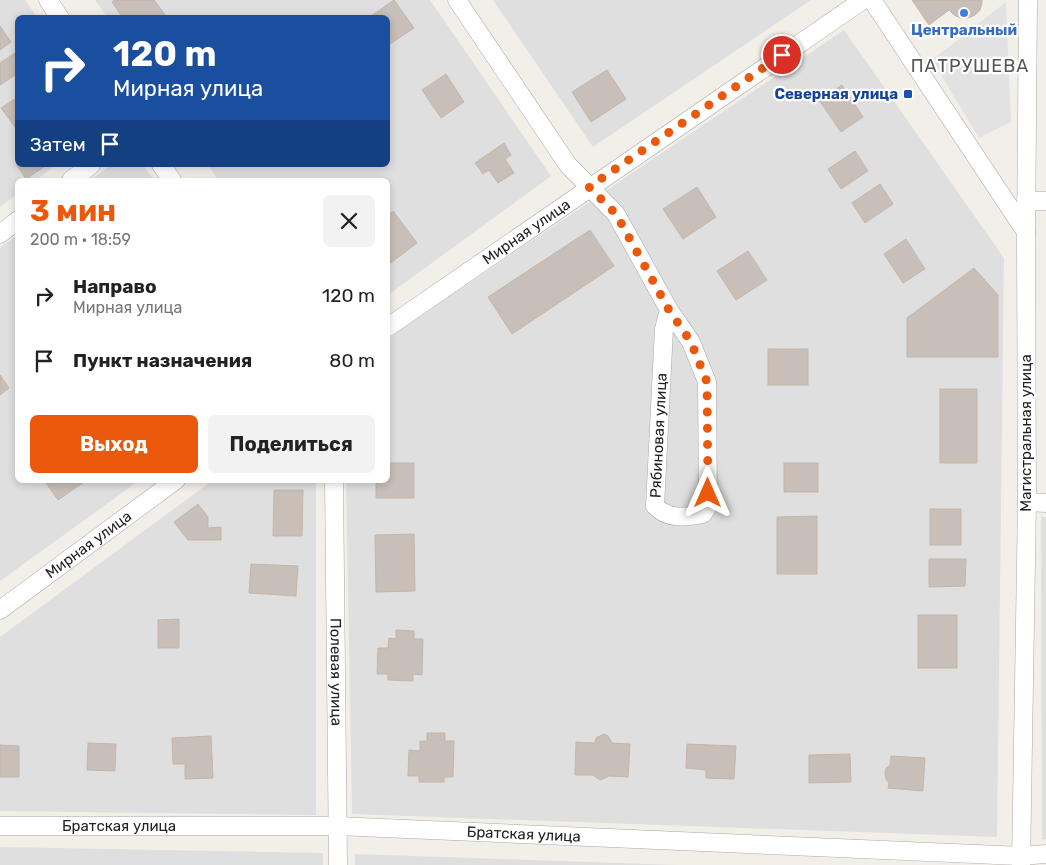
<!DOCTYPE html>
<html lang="ru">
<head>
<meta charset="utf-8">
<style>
  body { margin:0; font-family:Rubik,sans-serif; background:#f2f2f2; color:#222; height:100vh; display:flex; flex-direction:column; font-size:19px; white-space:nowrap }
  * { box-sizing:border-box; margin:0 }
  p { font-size:16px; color:#767676 }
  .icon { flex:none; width:28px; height:28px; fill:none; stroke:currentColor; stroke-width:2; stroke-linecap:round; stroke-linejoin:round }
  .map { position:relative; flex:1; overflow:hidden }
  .side { position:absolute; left:15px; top:178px; width:375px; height:305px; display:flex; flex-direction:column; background:#fff; border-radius:8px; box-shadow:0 2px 8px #0003 }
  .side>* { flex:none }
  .guide { position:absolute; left:15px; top:15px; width:375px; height:152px; border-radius:8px; box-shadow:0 2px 8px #0003; background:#1a4fa0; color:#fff; overflow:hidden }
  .pin { position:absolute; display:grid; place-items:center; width:42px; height:42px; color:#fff; margin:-21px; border:2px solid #fff; border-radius:50%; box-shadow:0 1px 5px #0007 }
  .me { position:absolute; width:55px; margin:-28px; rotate:0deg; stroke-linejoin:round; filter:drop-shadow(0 0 4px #0008) }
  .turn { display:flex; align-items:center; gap:18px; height:105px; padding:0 15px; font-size:22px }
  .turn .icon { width:65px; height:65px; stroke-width:2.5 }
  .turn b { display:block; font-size:35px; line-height:42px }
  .then { display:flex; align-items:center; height:48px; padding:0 15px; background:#0003; gap:10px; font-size:19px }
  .round { display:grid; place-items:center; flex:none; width:52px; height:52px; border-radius:8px; background:#f2f2f2 }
  .summary { display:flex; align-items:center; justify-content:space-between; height:85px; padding:0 15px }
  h1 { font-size:30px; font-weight:700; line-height:38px; color:#ea580c }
  .primary-button { display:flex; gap:10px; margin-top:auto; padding:10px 15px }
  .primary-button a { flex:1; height:58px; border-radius:8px; background:#ea580c; color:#fff; font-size:20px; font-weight:700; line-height:58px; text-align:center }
  .primary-button a+a { background:#f2f2f2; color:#222 }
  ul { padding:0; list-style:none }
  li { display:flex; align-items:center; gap:15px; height:65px; padding:0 15px }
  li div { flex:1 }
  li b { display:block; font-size:19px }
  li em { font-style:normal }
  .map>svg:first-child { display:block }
</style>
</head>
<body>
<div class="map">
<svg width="1046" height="865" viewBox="0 0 1046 865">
  <rect width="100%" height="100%" fill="#f2efe9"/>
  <g fill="#e0dfdf">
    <path d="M 0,0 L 25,0 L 37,17 L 18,18 L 18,165 L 56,165 L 36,180 L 18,180 L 17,194 L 0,207 Z"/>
    <path d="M 95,0 L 430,0 L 551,176 L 388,295 L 388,180 L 218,180 L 208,165 L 388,165 L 388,18 L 107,17 Z"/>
    <path d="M 493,0 L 811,0 L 593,147 Z"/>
    <path d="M 844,30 L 1004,258 L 997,837 L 352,814 L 346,480 L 388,480 L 388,338 Z"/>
    <path d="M 111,165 L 143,165 L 154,180 L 91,180 Z"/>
    <path d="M 17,235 L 18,480 L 140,480 L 0,581 L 0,248 Z"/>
    <path d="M 213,480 L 316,480 L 316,815 L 0,811 L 0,637 Z"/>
    <path d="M 1041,517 L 1046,517 L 1046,839 L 1042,840 Z"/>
    <path d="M 0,847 L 323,853 L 323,865 L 0,865 Z"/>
    <path d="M 355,854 L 677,865 L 355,865 Z"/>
  </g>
  <path fill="#e2e2e2" d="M 1006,2 L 1011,122 L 979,138 L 932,60 Z"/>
  <g fill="#c7bfb8" stroke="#c4b6ab">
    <path d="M 114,0 L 154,0 L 166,16 L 163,18 L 123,18 L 112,2 Z"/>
    <path d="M 394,0 L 414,28 L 390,44 L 388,41 L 388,18 L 371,16 Z"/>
    <path d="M 912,0 L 982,0 L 982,3 L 980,10 L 975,15 L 968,18 L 961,18 L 954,15 L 949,10 L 929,25 Z"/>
    <path d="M 0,26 L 11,42 L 0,50 Z"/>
    <path d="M 18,51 L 18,73 L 0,85 L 0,63 Z"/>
    <path d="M 607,70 L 626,99 L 591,122 L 572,92 Z"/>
    <path d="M 446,74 L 464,102 L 441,118 L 422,90 Z"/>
    <path d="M 842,85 L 863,117 L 841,132 L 819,100 Z"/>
    <path d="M 18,97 L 18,131 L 1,108 Z"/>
    <path d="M 504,143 L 511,155 L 505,159 L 514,173 L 498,183 L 489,170 L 483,174 L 475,163 Z"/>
    <path d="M 855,151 L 868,171 L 841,189 L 828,169 Z"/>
    <path d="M 18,163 L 18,165 L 47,165 L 26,179 L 16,164 Z"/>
    <path d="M 880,184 L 893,204 L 865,223 L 852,203 Z"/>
    <path d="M 697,187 L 716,217 L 683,239 L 663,209 Z"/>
    <path d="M 393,211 L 417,243 L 388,265 L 388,215 Z"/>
    <path d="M 590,230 L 614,266 L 512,334 L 488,297 Z"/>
    <path d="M 906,239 L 925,269 L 903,283 L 884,254 Z"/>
    <path d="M 748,251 L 767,280 L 736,300 L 717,271 Z"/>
    <path d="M 974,268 L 998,295 L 998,357 L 907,357 L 907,318 Z"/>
    <rect x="768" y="349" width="40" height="36"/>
    <path d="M 0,375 L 9,388 L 0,395 Z"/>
    <rect x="940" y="389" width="37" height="74"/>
    <path d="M 388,463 L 414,463 L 414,498 L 376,498 L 376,480 L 388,480 Z"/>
    <rect x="784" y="463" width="34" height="29"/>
    <path d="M 44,480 L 87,480 L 58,500 Z"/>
    <path d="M 274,490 L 303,490 L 302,536 L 273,536 Z"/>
    <path d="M 198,504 L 208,517 L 208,528 L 221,527 L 221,540 L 188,540 L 174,522 Z"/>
    <rect x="930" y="509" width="31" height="36"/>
    <path d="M 817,516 L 817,574 L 777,574 L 777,517 Z"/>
    <path d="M 414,534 L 415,591 L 376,592 L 375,535 Z"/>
    <path d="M 929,559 L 966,559 L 965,586 L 929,587 Z"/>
    <path d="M 251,564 L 298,566 L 296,596 L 249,593 Z"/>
    <rect x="918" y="615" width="39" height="53"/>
    <path d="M 179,619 L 179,648 L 158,648 L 158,620 Z"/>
    <path d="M 396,630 L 414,631 L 414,639 L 423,639 L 422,675 L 413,674 L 413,681 L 388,680 L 388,674 L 377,674 L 378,648 L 388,648 L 389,638 L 396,639 Z"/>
    <path d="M 427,733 L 445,733 L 445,741 L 454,741 L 453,777 L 444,777 L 444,782 L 419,782 L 419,776 L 408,776 L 409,750 L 420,751 L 420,741 L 427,741 Z"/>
    <path d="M 604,734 L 608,736 L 612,743 L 630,744 L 628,777 L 609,776 L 600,780 L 593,775 L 575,775 L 576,742 L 595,743 L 596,738 Z"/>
    <path d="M 211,736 L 213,778 L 185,779 L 185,764 L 173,764 L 172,738 Z"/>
    <path d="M 88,743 L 116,744 L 115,771 L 87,770 Z"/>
    <path d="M 687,744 L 736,746 L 734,779 L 706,778 L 706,770 L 686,768 Z"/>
    <path d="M 0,745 L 19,746 L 19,777 L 0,777 Z"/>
    <path d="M 850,754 L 851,782 L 809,783 L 809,755 Z"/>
    <path d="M 891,756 L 925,758 L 923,791 L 888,788 L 889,783 L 886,779 L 885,773 L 886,768 L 890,765 Z"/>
  </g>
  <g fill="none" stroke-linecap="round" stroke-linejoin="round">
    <g stroke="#a9a9a9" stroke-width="19">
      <g id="minor">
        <path d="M 48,0 L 60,18"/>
        <path id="s1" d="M 457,0 L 568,165 L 616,214 L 669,310 L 691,342 L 707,382 L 708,506 L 703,514 C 686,517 668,520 655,506 L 664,329 L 669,310"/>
        <path d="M 872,0 L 1026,232"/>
        <path d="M 161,165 L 172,180"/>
        <path d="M 71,180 L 91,165"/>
        <path d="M 1026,201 L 1046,201"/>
        <path d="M 0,234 L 18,220"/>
        <path id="s2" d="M 388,327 L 863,0"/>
        <path id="s3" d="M 334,480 L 338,865"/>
        <path d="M 1027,502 L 1046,503"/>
        <path id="s4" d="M 0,610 L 176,480"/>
        <path id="s5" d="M 0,826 L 337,826 L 1021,856 L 1046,854"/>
        <path d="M 1021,865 L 1027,502 L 1026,243 L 1028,0"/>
      </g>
    </g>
    <use href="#minor" stroke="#fff" stroke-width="18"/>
  </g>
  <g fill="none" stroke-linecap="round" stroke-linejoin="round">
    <path stroke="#ea580c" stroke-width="9" stroke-dasharray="0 16.2" d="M 708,493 L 707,382 L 691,342 L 669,310 L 616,214 L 589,187 L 782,55"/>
  </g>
  <circle fill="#3f7fe0" stroke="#fff" stroke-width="2" cx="964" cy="13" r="5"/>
  <rect fill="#1a4fb4" stroke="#fff" stroke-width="2" x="903" y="89" width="10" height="10" rx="2.5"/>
  <g text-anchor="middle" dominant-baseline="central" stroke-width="4.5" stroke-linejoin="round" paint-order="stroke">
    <g font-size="15" font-weight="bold" fill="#366cbe" stroke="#fff">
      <text x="964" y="30">Центральный</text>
    </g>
    <g font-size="15" font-weight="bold" fill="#164399" stroke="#fff" text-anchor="end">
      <text x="898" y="94">Северная улица</text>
    </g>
    <g font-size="15" fill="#222" stroke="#fff">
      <text stroke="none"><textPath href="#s2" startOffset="168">Мирная улица</textPath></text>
      <text transform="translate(1026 433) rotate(-90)">Магистральная улица</text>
      <text stroke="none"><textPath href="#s1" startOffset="714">Рябиновая улица</textPath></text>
      <text stroke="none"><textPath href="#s4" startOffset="110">Мирная улица</textPath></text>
      <text stroke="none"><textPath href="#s3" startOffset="192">Полевая улица</textPath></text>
      <text stroke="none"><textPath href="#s5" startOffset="119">Братская улица</textPath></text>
      <text stroke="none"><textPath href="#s5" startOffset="524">Братская улица</textPath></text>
    </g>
    <g font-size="18" letter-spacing="1" fill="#555" stroke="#fff">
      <text x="970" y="66">ПАТРУШЕВА</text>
    </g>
  </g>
</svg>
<div class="pin" style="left:782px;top:55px;background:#d93025"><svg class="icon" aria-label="arrive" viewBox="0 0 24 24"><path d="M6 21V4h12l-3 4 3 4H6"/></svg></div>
<svg class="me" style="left:708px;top:493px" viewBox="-20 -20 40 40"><path d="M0-17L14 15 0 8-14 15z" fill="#ea580c" stroke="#fff" stroke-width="4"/></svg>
<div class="guide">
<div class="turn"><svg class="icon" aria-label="right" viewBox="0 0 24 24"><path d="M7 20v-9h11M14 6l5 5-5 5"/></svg><div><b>120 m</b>Мирная улица</div></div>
<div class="then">Затем<svg class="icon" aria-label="arrive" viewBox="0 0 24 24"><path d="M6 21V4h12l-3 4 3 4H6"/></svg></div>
</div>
<section class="side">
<div class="summary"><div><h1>3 мин</h1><p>200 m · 18:59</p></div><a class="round"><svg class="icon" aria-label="close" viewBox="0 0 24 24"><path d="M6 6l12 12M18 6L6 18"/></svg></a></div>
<ul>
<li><svg class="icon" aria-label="right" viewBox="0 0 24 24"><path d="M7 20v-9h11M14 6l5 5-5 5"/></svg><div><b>Направо</b><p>Мирная улица</p></div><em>120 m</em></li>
<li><svg class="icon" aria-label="arrive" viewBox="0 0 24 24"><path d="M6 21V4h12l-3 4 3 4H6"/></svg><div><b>Пункт назначения</b></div><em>80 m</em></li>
</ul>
<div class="primary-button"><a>Выход</a><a>Поделиться</a></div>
</section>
</div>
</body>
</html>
